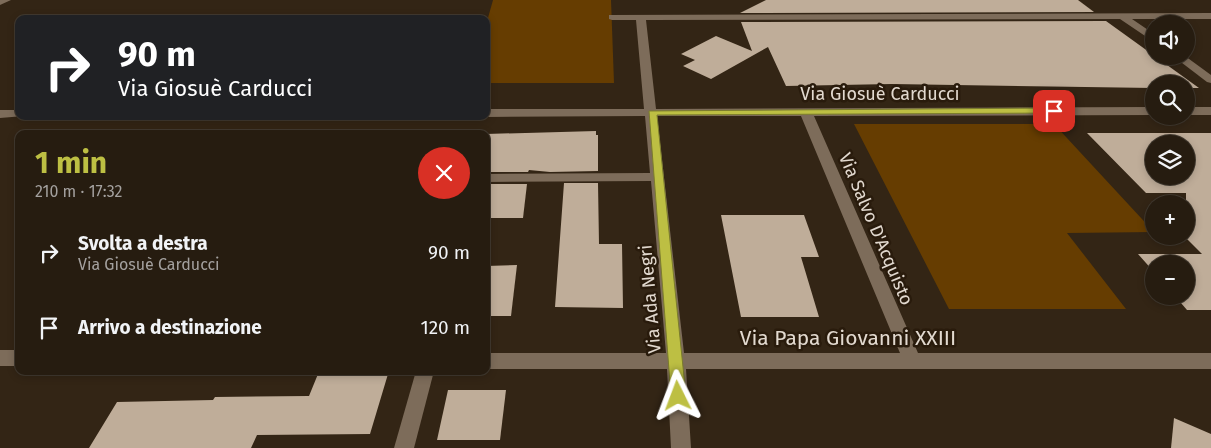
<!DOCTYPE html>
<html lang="it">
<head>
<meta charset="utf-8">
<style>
  body { margin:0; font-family:"Fira Sans",sans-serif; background:#2e2519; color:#f1f3f6; height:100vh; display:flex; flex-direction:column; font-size:19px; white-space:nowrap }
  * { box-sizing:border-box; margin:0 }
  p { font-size:16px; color:#a4a19f }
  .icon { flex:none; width:28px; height:28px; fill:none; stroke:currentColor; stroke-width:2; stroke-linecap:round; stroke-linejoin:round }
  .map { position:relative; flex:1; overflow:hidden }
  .sheet { position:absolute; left:15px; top:130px; width:475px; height:245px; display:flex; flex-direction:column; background:#261c10; border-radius:10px; box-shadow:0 2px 8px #0003,0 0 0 1px #423a30 }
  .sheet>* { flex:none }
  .top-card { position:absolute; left:15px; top:15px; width:475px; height:105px; border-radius:10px; box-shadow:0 2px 8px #0003,0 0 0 1px #423a30; background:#202124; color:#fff; overflow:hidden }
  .tools { position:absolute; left:1145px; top:15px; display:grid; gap:10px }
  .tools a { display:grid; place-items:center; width:50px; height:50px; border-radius:50%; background:#261c10; box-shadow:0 2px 8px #0003,0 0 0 1px #423a30; font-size:25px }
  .pin { position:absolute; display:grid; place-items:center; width:42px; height:42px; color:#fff; margin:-21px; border-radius:10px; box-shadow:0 2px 8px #0006 }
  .me { position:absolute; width:55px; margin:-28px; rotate:357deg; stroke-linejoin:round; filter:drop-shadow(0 0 4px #0008) }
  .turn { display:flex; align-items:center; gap:18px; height:105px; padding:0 20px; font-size:22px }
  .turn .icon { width:65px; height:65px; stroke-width:2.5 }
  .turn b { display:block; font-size:35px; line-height:42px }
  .round { display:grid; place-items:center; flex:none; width:52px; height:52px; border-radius:26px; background:#2e2519 }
  .summary { display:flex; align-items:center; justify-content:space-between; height:85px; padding:0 20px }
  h1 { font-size:30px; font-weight:700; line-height:38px; color:#bdbf43 }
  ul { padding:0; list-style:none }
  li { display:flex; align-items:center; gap:15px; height:75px; padding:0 20px }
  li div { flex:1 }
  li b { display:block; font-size:19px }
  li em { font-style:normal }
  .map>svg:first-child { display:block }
</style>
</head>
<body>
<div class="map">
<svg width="1211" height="448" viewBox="0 0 1211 448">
  <rect width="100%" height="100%" fill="#332515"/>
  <g fill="#663d01">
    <path d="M 493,0 L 611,0 L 614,83 L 486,83 L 486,25 Z"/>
    <path d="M 854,124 L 1054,124 L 1154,232 L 1067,233 L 1126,309 L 949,309 Z"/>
  </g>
  <g fill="#bfad99" fill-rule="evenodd">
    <path d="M 766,0 L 1078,0 L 1094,12 L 740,13 Z"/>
    <path d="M 1106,21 L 1199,88 L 1186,88 L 1186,84 L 1154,84 L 1154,88 L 892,84 L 786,86 L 768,47 L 711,79 L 683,66 L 695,60 L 681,54 L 716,36 L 752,51 L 741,22 Z"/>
    <path d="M 596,131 L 596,135 L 598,135 L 598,171 L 550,172 L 529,170 L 528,172 L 486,172 L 486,134 Z"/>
    <path d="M 1087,133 L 1211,133 L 1211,310 L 1187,310 L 1175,296 L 1186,296 L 1186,264 L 1154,264 L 1154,272 L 1138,254 L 1202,254 L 1186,238 L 1186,193 L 1146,193 ZM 1154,144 L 1186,144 L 1186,176 L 1154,176 Z"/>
    <path d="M 564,183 L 598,183 L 599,244 L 622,244 L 623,308 L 555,307 Z"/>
    <path d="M 486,184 L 527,184 L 523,218 L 486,218 Z"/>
    <path d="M 721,215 L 804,215 L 819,257 L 801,257 L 819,317 L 741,317 Z"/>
    <path d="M 517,265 L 511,316 L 486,316 L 486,266 Z"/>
    <path d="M 318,374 L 388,374 L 370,434 L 257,435 L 251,448 L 89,448 L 117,402 L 213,400 L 215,397 L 309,396 Z"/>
    <path d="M 448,390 L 506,390 L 500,440 L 437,440 Z"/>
    <path d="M 1174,418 L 1211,434 L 1211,448 L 1171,448 Z"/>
  </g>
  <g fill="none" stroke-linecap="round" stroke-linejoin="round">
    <g fill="#7d6c5a" fill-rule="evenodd">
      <path d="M 0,0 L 11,0 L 0,5 Z"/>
      <path d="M 1211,13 L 1211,19 L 1132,19 L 1154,34 L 1154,42 L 1120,19 L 646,20 L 656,109 L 1154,107 L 1154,115 L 814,116 L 918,353 L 1211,353 L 1211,369 L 686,369 L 691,448 L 671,448 L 667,369 L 486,369 L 486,353 L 666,353 L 651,181 L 486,182 L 486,174 L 650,173 L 645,116 L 486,117 L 484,116 L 486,116 L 486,109 L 644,109 L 636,20 L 612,20 L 609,19 L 609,15 ZM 657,116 L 801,116 L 900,353 L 684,353 Z"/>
      <path d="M 1173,56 L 1185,56 L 1211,75 L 1211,83 L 1207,82 Z"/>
      <rect x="1186" y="107" width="25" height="8"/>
      <path d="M 0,110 L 19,110 L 19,116 L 24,116 L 0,118 Z"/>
      <rect x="0" y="350" width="19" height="16"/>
      <path d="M 416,371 L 434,371 L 414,448 L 394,448 Z"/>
    </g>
  </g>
  <path fill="#bdbf43" stroke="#7b7c2c" d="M 1054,108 L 1058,111 L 1057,113 L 657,115 L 686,396 L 683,401 L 678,403 L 673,401 L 671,396 L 649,111 Z"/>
  <g text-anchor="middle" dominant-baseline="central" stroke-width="5" stroke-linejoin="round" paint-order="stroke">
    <g font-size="18" fill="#e2d9cf" stroke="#291b0c">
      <text x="880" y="94">Via Giosuè Carducci</text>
      <text transform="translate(876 229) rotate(67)">Via Salvo D'Acquisto</text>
      <text transform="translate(650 299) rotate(-95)">Via Ada Negri</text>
    </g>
    <g font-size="21" fill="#e2d9cf" stroke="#291b0c">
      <text x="848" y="338">Via Papa Giovanni XXIII</text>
    </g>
  </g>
</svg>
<div class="tools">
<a><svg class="icon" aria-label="sound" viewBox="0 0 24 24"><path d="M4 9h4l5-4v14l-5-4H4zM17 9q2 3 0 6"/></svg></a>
<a><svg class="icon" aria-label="search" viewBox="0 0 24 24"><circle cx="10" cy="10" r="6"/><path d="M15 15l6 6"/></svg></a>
<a><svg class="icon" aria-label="layers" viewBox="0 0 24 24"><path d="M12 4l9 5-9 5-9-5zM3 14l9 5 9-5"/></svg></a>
<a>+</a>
<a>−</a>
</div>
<div class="pin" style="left:1054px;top:111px;background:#d93025"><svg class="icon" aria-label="arrive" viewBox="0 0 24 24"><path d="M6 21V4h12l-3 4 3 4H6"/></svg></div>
<svg class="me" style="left:678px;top:396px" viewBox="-20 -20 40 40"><path d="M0-17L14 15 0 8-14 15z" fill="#bdbf43" stroke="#fff" stroke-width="4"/></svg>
<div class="top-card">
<div class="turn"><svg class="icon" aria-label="right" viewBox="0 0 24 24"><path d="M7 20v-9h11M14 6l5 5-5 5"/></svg><div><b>90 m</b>Via Giosuè Carducci</div></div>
</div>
<section class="sheet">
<div class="summary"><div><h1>1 min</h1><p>210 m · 17:32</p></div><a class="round" style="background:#d93025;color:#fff"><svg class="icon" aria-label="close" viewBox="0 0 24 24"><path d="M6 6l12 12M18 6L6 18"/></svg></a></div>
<ul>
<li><svg class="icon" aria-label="right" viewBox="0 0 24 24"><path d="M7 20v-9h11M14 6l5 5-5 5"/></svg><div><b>Svolta a destra</b><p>Via Giosuè Carducci</p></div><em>90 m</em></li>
<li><svg class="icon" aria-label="arrive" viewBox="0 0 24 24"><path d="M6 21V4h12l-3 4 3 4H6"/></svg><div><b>Arrivo a destinazione</b></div><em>120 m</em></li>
</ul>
</section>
</div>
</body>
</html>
